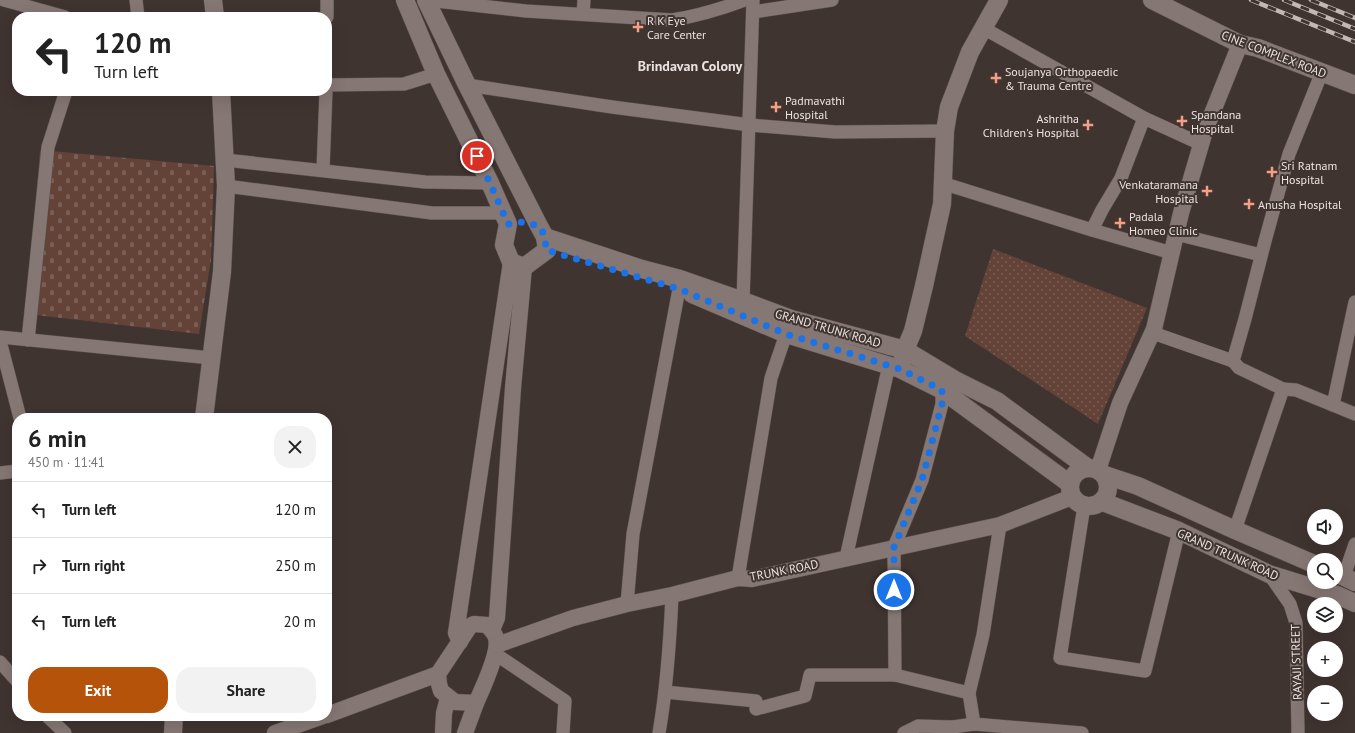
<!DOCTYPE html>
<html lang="en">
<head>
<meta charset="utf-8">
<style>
  body { margin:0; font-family:"PT Sans",sans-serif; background:#f2f2f2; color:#222; height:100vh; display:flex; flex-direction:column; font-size:15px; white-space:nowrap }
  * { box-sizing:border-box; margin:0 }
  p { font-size:13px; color:#767676 }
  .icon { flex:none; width:22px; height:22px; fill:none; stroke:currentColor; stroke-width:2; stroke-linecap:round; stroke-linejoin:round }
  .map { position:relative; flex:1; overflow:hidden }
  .details { position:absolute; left:12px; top:413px; width:320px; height:308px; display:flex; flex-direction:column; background:#fff; border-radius:16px; box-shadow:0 4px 16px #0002 }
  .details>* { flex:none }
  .hud { position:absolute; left:12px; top:12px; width:320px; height:84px; border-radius:16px; box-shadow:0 4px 16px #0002; background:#fff; color:#222; overflow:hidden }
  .tools { position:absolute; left:1307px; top:509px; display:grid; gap:8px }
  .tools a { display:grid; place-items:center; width:36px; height:36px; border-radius:50%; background:#fff; box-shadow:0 4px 16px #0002; font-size:20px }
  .pin { position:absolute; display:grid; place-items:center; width:34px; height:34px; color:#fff; margin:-17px; border:2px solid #fff; border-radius:50%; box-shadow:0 1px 4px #0007 }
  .me { position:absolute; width:44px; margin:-22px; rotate:0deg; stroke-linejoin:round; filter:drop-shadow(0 0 3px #0008) }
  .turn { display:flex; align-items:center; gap:14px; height:84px; padding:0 16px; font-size:18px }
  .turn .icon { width:52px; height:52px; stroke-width:2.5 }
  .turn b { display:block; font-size:28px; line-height:34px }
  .round { display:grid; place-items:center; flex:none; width:42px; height:42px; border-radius:16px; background:#f2f2f2 }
  .headline { display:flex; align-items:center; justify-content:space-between; height:68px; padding:0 16px }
  h1 { font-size:24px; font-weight:800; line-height:30px }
  .primary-button { display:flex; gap:8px; margin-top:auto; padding:8px 16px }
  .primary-button a { flex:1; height:46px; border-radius:16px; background:#b45309; color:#fff; font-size:16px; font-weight:800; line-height:46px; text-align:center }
  .primary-button a+a { background:#f2f2f2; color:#222 }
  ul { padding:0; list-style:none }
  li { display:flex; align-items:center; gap:12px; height:56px; padding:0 16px; border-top:1px solid #e0e0e0 }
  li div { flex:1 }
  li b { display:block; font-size:15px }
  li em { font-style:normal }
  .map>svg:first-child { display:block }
</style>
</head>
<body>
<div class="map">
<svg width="1355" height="733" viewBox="0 0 1355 733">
  <defs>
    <pattern id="cemetery-stones" width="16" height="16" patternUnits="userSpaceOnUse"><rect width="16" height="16" fill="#634238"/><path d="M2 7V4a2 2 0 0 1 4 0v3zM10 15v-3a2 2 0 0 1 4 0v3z" fill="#7a5d54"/></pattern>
    <pattern id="park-dots" width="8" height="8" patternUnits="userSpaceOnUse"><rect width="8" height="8" fill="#634238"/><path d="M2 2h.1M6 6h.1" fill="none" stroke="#7a5d54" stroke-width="1.8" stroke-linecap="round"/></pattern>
  </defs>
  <rect width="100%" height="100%" fill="#403431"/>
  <path fill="url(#cemetery-stones)" d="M 40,150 L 214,166 L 211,260 L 199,334 L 27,314 Z"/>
  <path fill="url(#park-dots)" d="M 993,249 L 1147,308 L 1098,424 L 965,336 Z"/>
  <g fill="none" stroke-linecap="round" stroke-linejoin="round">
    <g stroke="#5a504c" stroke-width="14">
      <g id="minor">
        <path d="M 4,0 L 65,17"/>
        <path d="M 136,0 L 138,17"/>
        <path d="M 427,0 L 526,11 L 672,20 C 698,16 721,9 745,0"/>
        <path d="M 753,12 L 832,0"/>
        <path d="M 583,14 L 584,0"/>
        <path d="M 327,17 L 327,0"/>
        <path d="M 983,28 L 1144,118 L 1201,144"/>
        <path d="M 1322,72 L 1289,154 L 1265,241 L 1245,319 L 1233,361 L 1239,368 L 1283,389 L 1296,390 L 1333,405"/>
        <path d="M 327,85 L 404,84 L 436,74"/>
        <path d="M 467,85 L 612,107 L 750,125 L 835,132 L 945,131"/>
        <path d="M 225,160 L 425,182 L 490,183"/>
        <path d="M 323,170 L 326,91"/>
        <path d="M 942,183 L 1092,230 L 1172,253"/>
        <path d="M 226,186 L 432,213 L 503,213"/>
        <path d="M 1092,230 L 1102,210 L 1121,178 L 1144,118"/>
        <path d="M 1176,234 L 1261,255"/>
        <path d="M 743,301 L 753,0"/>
        <path d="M 1355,302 L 1333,405 L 1355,414"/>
        <path d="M 1153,333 L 1233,361"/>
        <path d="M 0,337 L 211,358"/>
        <path d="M 28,340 L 48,147 L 66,91"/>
        <path d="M 0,341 L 20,418"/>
        <path d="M 942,390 L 942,404 L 922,480 L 894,547 L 895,675 L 969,693 L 983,635 L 1000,525"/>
        <path d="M 0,473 L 17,471"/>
        <path d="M 1084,506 L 1060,658 L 1145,671 L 1179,531"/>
        <path d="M 1235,530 L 1283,389"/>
        <path d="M 846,558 L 889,365"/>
        <path d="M 1269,574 L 1290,604 L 1296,623 L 1298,733"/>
        <path d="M 1344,576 L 1355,544"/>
        <path d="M 738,578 L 771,378 L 786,334"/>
        <path d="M 627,604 L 633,534 L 679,289"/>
        <path d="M 494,653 L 565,701 L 563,733"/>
        <path d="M 0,662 L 17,681"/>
        <path d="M 665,692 L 756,701"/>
        <path d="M 969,693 L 974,724"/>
        <path d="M 756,709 L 805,696 L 810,675 L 895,675"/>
        <path d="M 47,716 L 65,733"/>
        <path d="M 953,727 L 974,724 L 1082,733"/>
        <path d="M 659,733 C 667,687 670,641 672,595"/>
        <path d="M 904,733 L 918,726 L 953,727 L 952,733"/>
      </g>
    </g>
    <g stroke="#5a504c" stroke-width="17">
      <g id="tertiary">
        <path d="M 1098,470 L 1120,403 L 1154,329 L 1181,213 L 1205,131 L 1240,44"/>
        <path d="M 474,624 L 487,625 C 490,629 495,633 496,638 C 500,651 482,690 476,703 L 455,702 L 441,691 L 439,684 L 438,674 L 470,626 Z"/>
        <path d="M 492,630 L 497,618 L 513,388 L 524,267"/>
        <path d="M 460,642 L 456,633 L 511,262"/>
        <path d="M 497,645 L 573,618 L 627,604 L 672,595 L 738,578 L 752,579 L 1000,525 L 1072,497"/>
        <path d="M 327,715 L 438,674"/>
        <path d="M 275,733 L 323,716"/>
        <path d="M 443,733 L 444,713 L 448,698"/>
        <path d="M 465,733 L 476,703"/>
      </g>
    </g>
    <g stroke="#5a504c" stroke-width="19">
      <g id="secondary">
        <path d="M 213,0 L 215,17"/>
        <path d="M 405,0 L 436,74 L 490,183 L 508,224 L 504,245 L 511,262 L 524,267 L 547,250 L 545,237 L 539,226 L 467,85 L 426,0"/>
        <path d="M 1152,0 L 1240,44 L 1258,48 L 1355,85"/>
        <path d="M 545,237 L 642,269 L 680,279 L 743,301 L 791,319 L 905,350 L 955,380 L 997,401 L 1088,468"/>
        <path d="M 692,294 L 786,334 L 900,369 L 942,390 L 1070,484"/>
        <path d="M 902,362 L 905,350 L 913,331 L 924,286 L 942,204 L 945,131 L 949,107 L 970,52 L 999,0"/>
        <path d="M 204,418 L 222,272 L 226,186 L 221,91"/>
        <circle cx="1089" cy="487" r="19"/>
        <path d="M 1105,475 L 1138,486 L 1235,530 L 1314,564"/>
        <path d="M 1103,502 L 1179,531 L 1269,574 L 1337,595 L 1355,603"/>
        <path d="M 1336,573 L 1355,582"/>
        <path d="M 173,733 L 174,716"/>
      </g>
    </g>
    <use href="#minor" stroke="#857773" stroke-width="13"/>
    <use href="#tertiary" stroke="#857773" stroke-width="16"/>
    <use href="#secondary" stroke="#857773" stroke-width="18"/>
    <g stroke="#c2b9b6" stroke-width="4.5">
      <g id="rail">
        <path d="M 1251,0 L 1355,42"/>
        <path d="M 1284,0 L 1355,29"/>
        <path d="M 1311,0 L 1355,18"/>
      </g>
    </g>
    <use href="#rail" stroke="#403431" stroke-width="3" stroke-dasharray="9" stroke-linecap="butt"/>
  </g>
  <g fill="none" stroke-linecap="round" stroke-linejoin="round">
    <path stroke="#1a73e8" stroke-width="7" stroke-dasharray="0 12.6" d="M 477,156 L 490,183 L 508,224 L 523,222 L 539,226 L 545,236 L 546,250 L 679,289 L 786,334 L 900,369 L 942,390 L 942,404 L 922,480 L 894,547 L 894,590"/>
  </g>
  <g fill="#f39f85" stroke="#403431" stroke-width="1.5">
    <path d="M636 21h4v4h4v4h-4v4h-4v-4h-4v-4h4z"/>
    <path d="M994 72h4v4h4v4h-4v4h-4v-4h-4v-4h4z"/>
    <path d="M774 101h4v4h4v4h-4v4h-4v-4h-4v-4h4z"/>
    <path d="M1180 115h4v4h4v4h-4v4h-4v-4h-4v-4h4z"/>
    <path d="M1086 119h4v4h4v4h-4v4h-4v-4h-4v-4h4z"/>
    <path d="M1270 166h4v4h4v4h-4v4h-4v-4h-4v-4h4z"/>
    <path d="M1205 185h4v4h4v4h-4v4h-4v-4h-4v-4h4z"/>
    <path d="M1247 198h4v4h4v4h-4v4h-4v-4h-4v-4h4z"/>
    <path d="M1118 217h4v4h4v4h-4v4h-4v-4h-4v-4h4z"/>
  </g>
  <g text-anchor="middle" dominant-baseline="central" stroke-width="4" stroke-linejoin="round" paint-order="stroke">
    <g font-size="12" fill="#ebe3e0" stroke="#403431" text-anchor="start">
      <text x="647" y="20">R K Eye<tspan x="647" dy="14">Care Center</tspan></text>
      <text x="1005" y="71">Soujanya Orthopaedic<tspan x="1005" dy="14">&amp; Trauma Centre</tspan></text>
      <text x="785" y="100">Padmavathi<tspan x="785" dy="14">Hospital</tspan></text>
      <text x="1191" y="114">Spandana<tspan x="1191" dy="14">Hospital</tspan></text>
      <text x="1079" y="118" text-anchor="end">Ashritha<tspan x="1079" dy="14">Children's Hospital</tspan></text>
      <text x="1281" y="165">Sri Ratnam<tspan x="1281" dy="14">Hospital</tspan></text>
      <text x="1198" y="184" text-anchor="end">Venkataramana<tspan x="1198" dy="14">Hospital</tspan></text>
      <text x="1258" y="204">Anusha Hospital</text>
      <text x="1129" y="216">Padala<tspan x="1129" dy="14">Homeo Clinic</tspan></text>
    </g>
    <g font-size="12" fill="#ebe3e0" stroke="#403431">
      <text transform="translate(1274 54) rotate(21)">CINE COMPLEX ROAD</text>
      <text transform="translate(828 328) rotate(16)">GRAND TRUNK ROAD</text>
      <text transform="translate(1228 554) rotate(24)">GRAND TRUNK ROAD</text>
      <text transform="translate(784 570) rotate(-11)">TRUNK ROAD</text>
      <text transform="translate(1296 662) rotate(-92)">RAYAJI STREET</text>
    </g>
    <g font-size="14" font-weight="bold" fill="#ebe3e0" stroke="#403431">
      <text x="690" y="66">Brindavan Colony</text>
    </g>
  </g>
</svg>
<div class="tools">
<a><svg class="icon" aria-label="sound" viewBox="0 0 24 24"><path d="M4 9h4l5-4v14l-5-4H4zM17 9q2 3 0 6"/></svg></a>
<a><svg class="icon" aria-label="search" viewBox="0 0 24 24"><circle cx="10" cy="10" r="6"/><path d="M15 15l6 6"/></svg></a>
<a><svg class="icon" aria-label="layers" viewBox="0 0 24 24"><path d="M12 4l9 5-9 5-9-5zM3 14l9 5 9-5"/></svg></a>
<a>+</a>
<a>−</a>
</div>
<div class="pin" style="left:477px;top:156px;background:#d93025"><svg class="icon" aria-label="arrive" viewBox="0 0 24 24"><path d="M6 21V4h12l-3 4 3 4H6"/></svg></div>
<svg class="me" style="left:894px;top:590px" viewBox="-20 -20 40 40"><circle r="17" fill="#1a73e8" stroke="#fff" stroke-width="3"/><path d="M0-11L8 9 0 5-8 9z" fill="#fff"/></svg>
<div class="hud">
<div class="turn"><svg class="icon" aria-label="left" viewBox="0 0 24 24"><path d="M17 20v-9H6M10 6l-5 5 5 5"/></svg><div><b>120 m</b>Turn left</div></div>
</div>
<section class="details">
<div class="headline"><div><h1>6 min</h1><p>450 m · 11:41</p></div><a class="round"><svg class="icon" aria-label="close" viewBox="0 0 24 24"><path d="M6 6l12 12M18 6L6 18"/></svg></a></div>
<ul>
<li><svg class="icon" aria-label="left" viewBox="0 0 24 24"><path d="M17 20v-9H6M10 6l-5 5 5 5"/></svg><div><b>Turn left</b></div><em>120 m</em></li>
<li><svg class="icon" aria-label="right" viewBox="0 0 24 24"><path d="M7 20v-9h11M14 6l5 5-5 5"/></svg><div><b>Turn right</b></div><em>250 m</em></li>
<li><svg class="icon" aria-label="left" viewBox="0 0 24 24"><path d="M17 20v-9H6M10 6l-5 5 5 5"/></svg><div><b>Turn left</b></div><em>20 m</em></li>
</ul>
<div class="primary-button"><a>Exit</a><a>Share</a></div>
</section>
</div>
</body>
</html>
